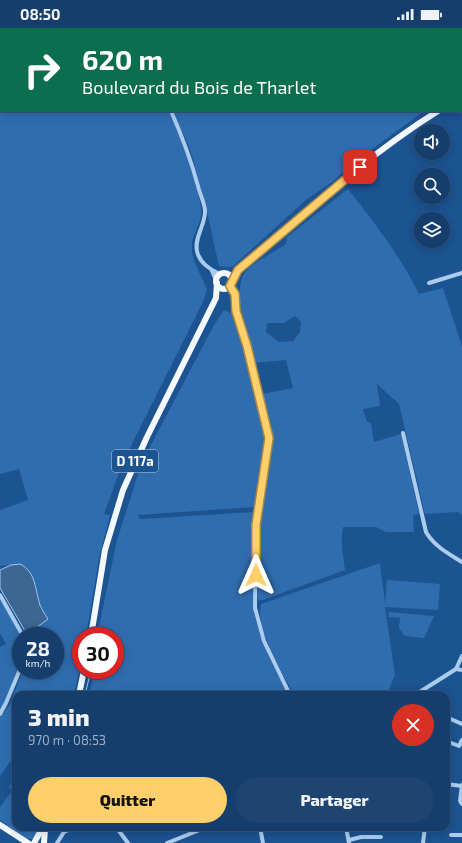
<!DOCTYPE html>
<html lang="fr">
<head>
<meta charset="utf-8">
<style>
  body { margin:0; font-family:"Exo 2",sans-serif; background:#1e4572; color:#f1f3f6; height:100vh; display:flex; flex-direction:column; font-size:15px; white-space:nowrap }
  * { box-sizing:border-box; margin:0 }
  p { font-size:13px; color:#9daec2 }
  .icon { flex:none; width:22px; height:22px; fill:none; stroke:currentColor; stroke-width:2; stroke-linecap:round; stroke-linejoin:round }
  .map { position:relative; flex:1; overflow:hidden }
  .details { position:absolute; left:12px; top:663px; width:438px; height:140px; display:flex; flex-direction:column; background:#153e6d; border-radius:12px; box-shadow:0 2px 10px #0003,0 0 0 1px #345780 }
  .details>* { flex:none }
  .banner { position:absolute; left:0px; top:0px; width:462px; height:84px; box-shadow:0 2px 10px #0003,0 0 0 1px #345780; background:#0b6e4f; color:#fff; overflow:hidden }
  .controls { position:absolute; left:414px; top:96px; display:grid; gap:8px }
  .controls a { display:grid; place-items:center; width:36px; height:36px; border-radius:50%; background:#153e6d; box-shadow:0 2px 10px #0003,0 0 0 1px #345780; font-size:20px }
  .speed { position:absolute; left:12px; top:599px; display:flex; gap:8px; font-size:20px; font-weight:700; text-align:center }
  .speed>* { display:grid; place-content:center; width:52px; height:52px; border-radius:50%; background:#153e6d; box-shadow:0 2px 10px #0003,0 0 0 1px #345780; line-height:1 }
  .speed small { font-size:10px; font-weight:400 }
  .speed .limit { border:6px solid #d22; background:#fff; color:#111 }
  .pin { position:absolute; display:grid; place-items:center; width:34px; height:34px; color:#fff; margin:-17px; border-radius:8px; box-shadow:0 2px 6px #0006 }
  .me { position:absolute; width:44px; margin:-22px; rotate:0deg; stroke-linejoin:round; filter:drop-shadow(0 0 3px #0008) }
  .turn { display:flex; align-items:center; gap:14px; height:84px; padding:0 16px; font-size:18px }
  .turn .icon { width:52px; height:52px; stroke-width:2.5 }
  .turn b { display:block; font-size:28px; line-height:34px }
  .round { display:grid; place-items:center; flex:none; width:42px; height:42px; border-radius:21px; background:#1e4572 }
  .summary { display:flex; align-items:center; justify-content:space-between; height:68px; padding:0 16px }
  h1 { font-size:24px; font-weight:800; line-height:30px }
  .primary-button { display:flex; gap:8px; margin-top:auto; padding:8px 16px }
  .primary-button a { flex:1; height:46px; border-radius:24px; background:#fecf6b; color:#111; font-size:16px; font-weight:800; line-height:46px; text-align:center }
  .primary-button a+a { background:#1e4572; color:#f1f3f6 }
  .status { display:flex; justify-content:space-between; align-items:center; height:28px; padding:0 20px; background:#153e6d; direction:ltr }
  .status svg { height:11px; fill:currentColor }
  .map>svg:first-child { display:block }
</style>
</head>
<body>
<div class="status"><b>08:50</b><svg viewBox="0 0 49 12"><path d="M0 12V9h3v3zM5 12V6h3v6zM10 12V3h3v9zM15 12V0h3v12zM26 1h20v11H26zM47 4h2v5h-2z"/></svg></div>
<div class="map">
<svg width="462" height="815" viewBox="0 0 462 815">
  <rect width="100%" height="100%" fill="#1c5391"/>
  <g fill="#306daf" fill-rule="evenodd">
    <path d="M 0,0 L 136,0 L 1,1 L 1,83 L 169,83 C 182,114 195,146 201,179 C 203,193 194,203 192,215 C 190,231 202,248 207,262 L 203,274 L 123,434 L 104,486 L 110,487 L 99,530 L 86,608 L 81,608 L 81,635 L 74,667 L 16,667 L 16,726 L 0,748 L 0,689 L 10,676 L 23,642 L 55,642 L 55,608 L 27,608 L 29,605 L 48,591 L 40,577 L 36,557 L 20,536 L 0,538 L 0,482 L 28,472 L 19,441 L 0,446 Z"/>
    <path d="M 140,0 L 361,0 L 365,1 L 141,1 Z"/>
    <path d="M 173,83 L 424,83 L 356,133 L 332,154 L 307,171 L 232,239 L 219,238 L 205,175 L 190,121 Z"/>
    <path d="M 348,161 C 374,194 401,229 419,266 L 443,260 L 462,318 L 462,487 L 458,484 L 425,486 L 399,376 L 377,356 L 380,378 L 363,381 L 367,394 L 371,395 L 374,414 L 401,406 L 419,486 L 413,487 L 414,504 L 386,504 L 376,499 L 343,499 C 340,515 343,525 345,542 L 263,572 L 258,572 L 258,500 L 270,409 L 262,366 L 293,360 L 286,332 L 253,335 C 249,312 229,261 247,242 C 254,234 276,223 286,216 L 287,209 ZM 295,288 L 301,294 L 300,304 L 293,313 L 279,314 L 266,304 L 267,295 L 285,295 L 288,292 Z"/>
    <path d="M 224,282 L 234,287 L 245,319 L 268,412 L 255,479 L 138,487 L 140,491 L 254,484 L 253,575 C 257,609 274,637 289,667 L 89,667 L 94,647 L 90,644 L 91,642 L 115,642 L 115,608 L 97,608 L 117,512 L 142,434 L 214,297 Z"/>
    <path d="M 380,535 L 385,576 L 387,552 L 440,556 L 438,582 L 385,579 L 395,647 L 388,663 L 393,667 L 294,667 C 283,645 255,601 261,576 Z"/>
    <path d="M 0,570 L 21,608 L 21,636 L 5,676 L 0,683 L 0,619 L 6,616 L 0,605 Z"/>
    <path d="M 389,584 L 434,588 L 424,610 L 405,608 L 399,600 L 400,590 L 388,589 Z"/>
    <path d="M 16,748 L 16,799 L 40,799 L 33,811 L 25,811 L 0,792 L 0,779 L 12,763 L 9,759 Z"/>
  </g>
  <path fill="#3e6692" stroke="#a0c8f0" d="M 20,536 C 36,544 35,561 40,577 C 42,582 45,586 48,591 L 29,605 L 25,603 L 0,560 L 0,542 L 11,537 Z"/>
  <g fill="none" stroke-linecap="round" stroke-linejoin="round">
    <path stroke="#a0c8f0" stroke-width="1" d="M 85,667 L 90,646"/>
    <g stroke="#acccee" stroke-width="4">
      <path d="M 139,0 L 139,1"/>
      <path d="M 171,83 C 182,108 191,132 198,158 C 200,166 204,174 205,182 C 206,196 194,209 197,223 C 199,234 210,242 220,246"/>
      <path d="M 212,243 L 216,252"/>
      <path d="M 429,255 L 462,245"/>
      <path d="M 230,258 L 235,266 L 236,283 L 247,318 L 269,410 L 256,497 L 255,580 L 264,613 L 290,667"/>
      <path d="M 403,405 L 426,504 C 434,518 449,526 462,534"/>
      <path d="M 0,567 L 23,608"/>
      <path d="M 456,641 L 462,628"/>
      <path d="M 406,667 L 413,667"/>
      <path d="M 415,667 L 456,641 L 462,642"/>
      <path d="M 0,686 L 6,675 L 21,639"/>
      <path d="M 446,689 L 462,696"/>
      <path d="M 446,713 L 459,718 L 462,712"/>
      <path d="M 446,756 L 462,758"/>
      <path d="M 462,757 L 460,773 L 462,776"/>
      <path d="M 116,799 L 128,815"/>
      <path d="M 260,799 L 263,815"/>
      <path d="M 346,799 L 349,815"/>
      <path d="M 451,807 L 462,807"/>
      <path d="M 349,812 L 361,809 L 381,809"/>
      <path d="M 57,815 L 64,804 L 75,799"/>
      <path d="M 167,815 L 207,799"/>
      <path d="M 423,815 L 425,799"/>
    </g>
    <g stroke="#f4f8ff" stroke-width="6">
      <path d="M 461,71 L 462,70"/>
      <circle cx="224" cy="253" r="8"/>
      <path d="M 232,251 L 238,242 C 303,187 366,128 438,83"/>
      <path d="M 91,608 L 105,522 L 123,462 L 147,409 L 216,270 L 217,255"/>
      <path d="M 79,667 L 84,642"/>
      <path d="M 0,797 L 28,815"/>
      <path d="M 34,815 L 43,799"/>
      <path d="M 44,815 L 45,801"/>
    </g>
  </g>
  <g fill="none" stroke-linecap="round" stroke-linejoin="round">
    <g stroke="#a58746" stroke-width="10">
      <path id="route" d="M 256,547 L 256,497 L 269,410 L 247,318 L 236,283 L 235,266 L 230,258 L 238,242 L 360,139"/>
    </g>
    <use href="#route" stroke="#fecf6b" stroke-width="7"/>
  </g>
  <g text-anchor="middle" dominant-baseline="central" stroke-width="3" stroke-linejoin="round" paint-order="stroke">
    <rect fill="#1c5391" stroke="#bbcbde" stroke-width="1" x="112" y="422" width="46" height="22" rx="3"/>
    <g font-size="13" font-weight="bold" fill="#fff">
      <text x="135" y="433">D 117a</text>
    </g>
  </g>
</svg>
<div class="controls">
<a><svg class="icon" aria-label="sound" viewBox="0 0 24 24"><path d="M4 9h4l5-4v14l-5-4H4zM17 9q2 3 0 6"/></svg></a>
<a><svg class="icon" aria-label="search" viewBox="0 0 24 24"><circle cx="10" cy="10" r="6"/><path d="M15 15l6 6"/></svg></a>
<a><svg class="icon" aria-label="layers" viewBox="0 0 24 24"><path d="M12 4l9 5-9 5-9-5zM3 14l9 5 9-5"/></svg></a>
</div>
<div class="speed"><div>28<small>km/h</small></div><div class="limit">30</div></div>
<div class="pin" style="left:360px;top:139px;background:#d93025"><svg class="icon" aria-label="arrive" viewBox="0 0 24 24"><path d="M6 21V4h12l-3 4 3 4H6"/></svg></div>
<svg class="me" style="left:256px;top:547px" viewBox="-20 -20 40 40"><path d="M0-17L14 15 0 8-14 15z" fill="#fecf6b" stroke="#fff" stroke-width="4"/></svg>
<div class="banner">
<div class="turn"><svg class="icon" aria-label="right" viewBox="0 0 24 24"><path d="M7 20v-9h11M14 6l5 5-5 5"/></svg><div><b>620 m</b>Boulevard du Bois de Tharlet</div></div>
</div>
<section class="details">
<div class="summary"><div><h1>3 min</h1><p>970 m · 08:53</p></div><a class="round" style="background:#d93025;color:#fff"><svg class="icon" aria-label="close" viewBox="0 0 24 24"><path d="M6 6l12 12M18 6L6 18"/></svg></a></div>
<div class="primary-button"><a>Quitter</a><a>Partager</a></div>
</section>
</div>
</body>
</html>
